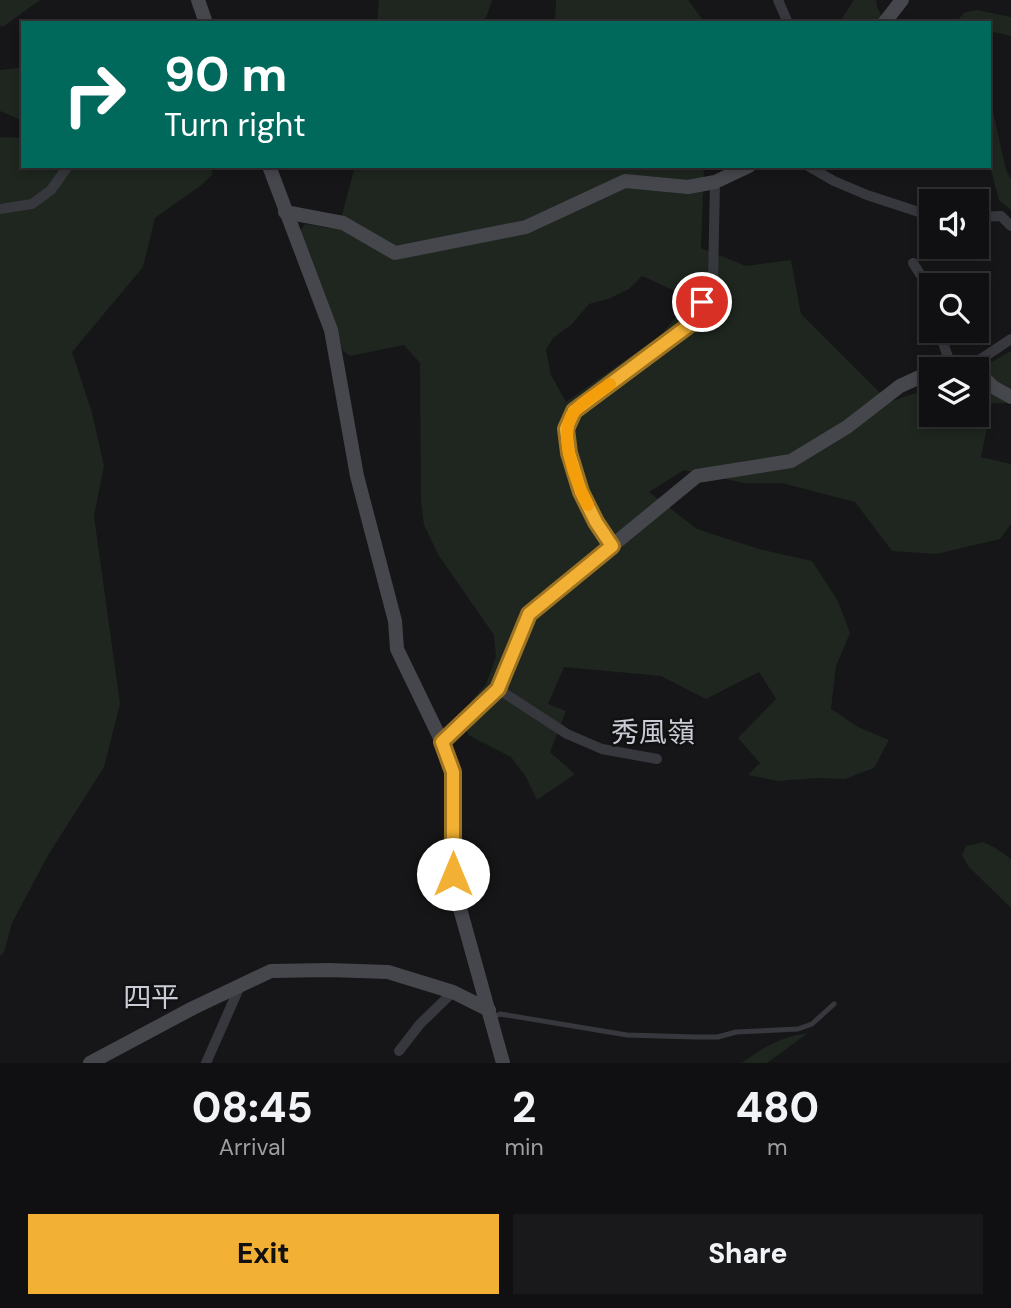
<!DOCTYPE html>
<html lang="en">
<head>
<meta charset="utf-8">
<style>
  body { margin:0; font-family:"DM Sans","Noto Sans SC",sans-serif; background:#19191b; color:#f1f3f6; height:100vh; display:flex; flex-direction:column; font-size:26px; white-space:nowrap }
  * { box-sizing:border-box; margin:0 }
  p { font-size:23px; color:#9c9d9f }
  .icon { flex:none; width:38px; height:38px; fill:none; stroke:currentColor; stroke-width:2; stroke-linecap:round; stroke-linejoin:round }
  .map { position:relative; height:1063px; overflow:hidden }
  .panel { display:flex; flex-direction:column; background:#101012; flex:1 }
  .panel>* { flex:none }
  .guide { position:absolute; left:21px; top:21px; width:970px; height:147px; border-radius:0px; box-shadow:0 4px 10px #0003,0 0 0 2px #303032; background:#00695c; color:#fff; overflow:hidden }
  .fabs { position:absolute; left:919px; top:189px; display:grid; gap:14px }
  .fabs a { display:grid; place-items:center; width:70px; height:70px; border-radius:0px; background:#101012; box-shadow:0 4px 10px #0003,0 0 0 2px #303032; font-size:35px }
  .pin { position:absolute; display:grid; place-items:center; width:60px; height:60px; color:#fff; margin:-30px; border:4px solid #fff; border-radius:50%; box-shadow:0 2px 7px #0007 }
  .me { position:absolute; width:77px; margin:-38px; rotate:0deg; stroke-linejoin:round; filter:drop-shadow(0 0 5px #0008) }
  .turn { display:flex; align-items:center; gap:24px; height:147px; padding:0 28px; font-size:32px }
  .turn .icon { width:91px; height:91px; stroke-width:2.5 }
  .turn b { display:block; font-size:49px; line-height:60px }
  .eta { display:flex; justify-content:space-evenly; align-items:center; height:119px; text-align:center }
  .eta b { font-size:42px; font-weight:800; line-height:49px }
  .action { display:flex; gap:14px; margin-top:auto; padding:14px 28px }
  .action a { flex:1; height:80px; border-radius:0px; background:#f2b134; color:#111; font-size:28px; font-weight:800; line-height:80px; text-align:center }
  .action a+a { background:#19191b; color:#f1f3f6 }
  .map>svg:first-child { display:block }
</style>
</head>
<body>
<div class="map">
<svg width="1011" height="1063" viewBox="0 0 1011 1063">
  <rect width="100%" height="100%" fill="#161618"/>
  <g fill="#1e261f" fill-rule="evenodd">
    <path d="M 0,0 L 40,0 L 4,26 L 0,26 Z"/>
    <path d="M 379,0 L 492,0 L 486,18 L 472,23 L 377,23 Z"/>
    <path d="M 556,0 L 688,0 L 705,23 L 555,23 Z"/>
    <path d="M 854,0 L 876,0 L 877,7 L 885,23 L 839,23 Z"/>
    <path d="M 977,10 L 1011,17 L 1011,36 L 989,31 L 989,23 L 955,23 L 964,13 Z"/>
    <path d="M 18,68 L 23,69 L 23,121 L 0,111 L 0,70 Z"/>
    <path d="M 989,100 L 991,103 L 1006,170 L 1011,179 L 1011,210 L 999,200 L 989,163 Z"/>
    <path d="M 0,137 L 23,138 L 23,166 L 212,166 L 212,175 L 200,186 L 155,218 L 143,267 L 72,352 L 92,413 L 104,466 L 94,516 L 120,704 L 104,767 L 47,857 L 12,923 L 4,952 L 0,956 Z"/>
    <path d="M 355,166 L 704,166 L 701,248 L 746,266 L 791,260 L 801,314 L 889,402 L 931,388 L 931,415 L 976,415 L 977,370 L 1011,351 L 1011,403 L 992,403 L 981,457 L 1011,464 L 1011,524 L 1000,539 L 936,554 L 892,551 L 855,502 L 782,483 L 744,483 L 684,470 L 649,492 L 697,529 L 759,549 L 812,561 L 838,601 L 850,633 L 836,666 L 831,709 L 858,727 L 889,740 L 874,768 L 845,779 L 817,778 L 778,781 L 748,775 L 760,763 L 738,738 L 776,699 L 759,672 L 706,699 L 661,676 L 564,667 L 548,704 L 566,711 L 550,752 L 575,774 L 537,800 L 526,777 L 511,757 L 468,735 L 463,711 L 486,684 L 496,657 L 494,635 L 439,556 L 424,525 L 421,501 L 420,363 L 404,345 L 350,356 L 343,351 L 329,306 L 300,231 L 305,224 L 329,228 L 342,215 ZM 642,276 L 686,296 L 680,312 L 662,334 L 566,402 L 551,375 L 546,350 L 553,338 L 572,324 L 589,304 L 608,299 L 629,289 Z"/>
    <path d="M 983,842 L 997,849 L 1011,859 L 1011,908 L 968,866 L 962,855 L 966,846 Z"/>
    <path d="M 808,1033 L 767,1063 L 742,1063 C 761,1048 784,1036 808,1033 Z"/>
  </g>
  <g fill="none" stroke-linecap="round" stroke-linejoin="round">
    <path stroke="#37383d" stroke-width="5" d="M 491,1018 L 500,1014 L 627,1035 L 695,1037 L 718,1037 L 736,1032 L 798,1029 L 812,1024 L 834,1004"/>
    <g stroke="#37383d" stroke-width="10">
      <path d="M 778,0 L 788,23"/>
      <path d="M 808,166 L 834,181 L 867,195 L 931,216"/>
      <path d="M 0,209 L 32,204 L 51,190 L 68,166"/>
      <path d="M 976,217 L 1001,216 L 1011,226"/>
      <path d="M 913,263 L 931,291"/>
      <path d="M 939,331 L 950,363"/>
      <path d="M 972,365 L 1011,339"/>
      <path d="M 612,546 C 595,520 560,459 567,427 C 568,422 572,416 574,411 L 692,323 L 713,281 L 715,182"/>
      <path d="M 498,689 L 567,734 L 602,749 L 657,759"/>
      <path d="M 399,1051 L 420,1024 L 453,992"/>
      <path d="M 206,1063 L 240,986"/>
    </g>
    <g stroke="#45474d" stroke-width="14">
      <path d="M 198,0 L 206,23"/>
      <path d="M 884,23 L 902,0"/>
      <path d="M 269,166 L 331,330 L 357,476 L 395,621 L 397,649 L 442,742 L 453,772 L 453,874 L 459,905 L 503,1063"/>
      <path d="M 285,212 L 343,223 L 395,253 L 526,227 L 625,181 L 688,187 L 715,182 L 749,166"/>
      <path d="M 937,369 L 950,363 L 972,365 L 976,369"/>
      <path d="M 976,370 L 993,387 L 1011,397"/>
      <path d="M 442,742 L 498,689 L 529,614 L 697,476 L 791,461 L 847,427 L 900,386 L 931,372"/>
      <path d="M 90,1063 L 193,1008 L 271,971 L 329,970 L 388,972 L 453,992 L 489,1010"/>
    </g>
  </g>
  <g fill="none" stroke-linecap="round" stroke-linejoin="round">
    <g stroke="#9d7322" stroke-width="18">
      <path id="route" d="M 453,874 L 453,772 L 442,742 L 498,689 L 529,614 L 612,546 L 596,522 L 581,492 L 569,453 L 566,429 L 574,411 L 692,323 L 702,302"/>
    </g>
    <use href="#route" stroke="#f2b134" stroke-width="12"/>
    <path stroke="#f59e0b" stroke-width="12" d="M 588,505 C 576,482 556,432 575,411 C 583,401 600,392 610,384"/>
  </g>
  <g text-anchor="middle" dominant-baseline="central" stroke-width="5" stroke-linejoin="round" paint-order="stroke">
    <g font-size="28" fill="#c9ccd4" stroke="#111113">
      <text x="653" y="732">秀風嶺</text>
      <text x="151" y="997">四平</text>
    </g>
  </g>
</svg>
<div class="fabs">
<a><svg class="icon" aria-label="sound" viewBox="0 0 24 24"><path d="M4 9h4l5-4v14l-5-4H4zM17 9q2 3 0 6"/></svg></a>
<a><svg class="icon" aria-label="search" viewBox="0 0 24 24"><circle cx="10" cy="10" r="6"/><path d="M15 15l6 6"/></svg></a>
<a><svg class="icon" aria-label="layers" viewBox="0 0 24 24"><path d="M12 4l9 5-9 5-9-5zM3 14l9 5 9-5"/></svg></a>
</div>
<div class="pin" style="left:702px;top:302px;background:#d93025"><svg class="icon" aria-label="arrive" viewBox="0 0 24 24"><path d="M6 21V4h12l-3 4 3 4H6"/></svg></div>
<svg class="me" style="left:453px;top:874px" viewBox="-20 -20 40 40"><circle r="19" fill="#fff"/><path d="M0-13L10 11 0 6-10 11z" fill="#f2b134"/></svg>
<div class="guide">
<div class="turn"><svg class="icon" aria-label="right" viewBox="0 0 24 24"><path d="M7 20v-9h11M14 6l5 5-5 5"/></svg><div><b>90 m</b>Turn right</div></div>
</div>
</div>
<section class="panel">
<div class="eta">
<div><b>08:45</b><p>Arrival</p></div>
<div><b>2</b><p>min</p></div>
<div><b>480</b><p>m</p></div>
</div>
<div class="action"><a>Exit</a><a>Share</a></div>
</section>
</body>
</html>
